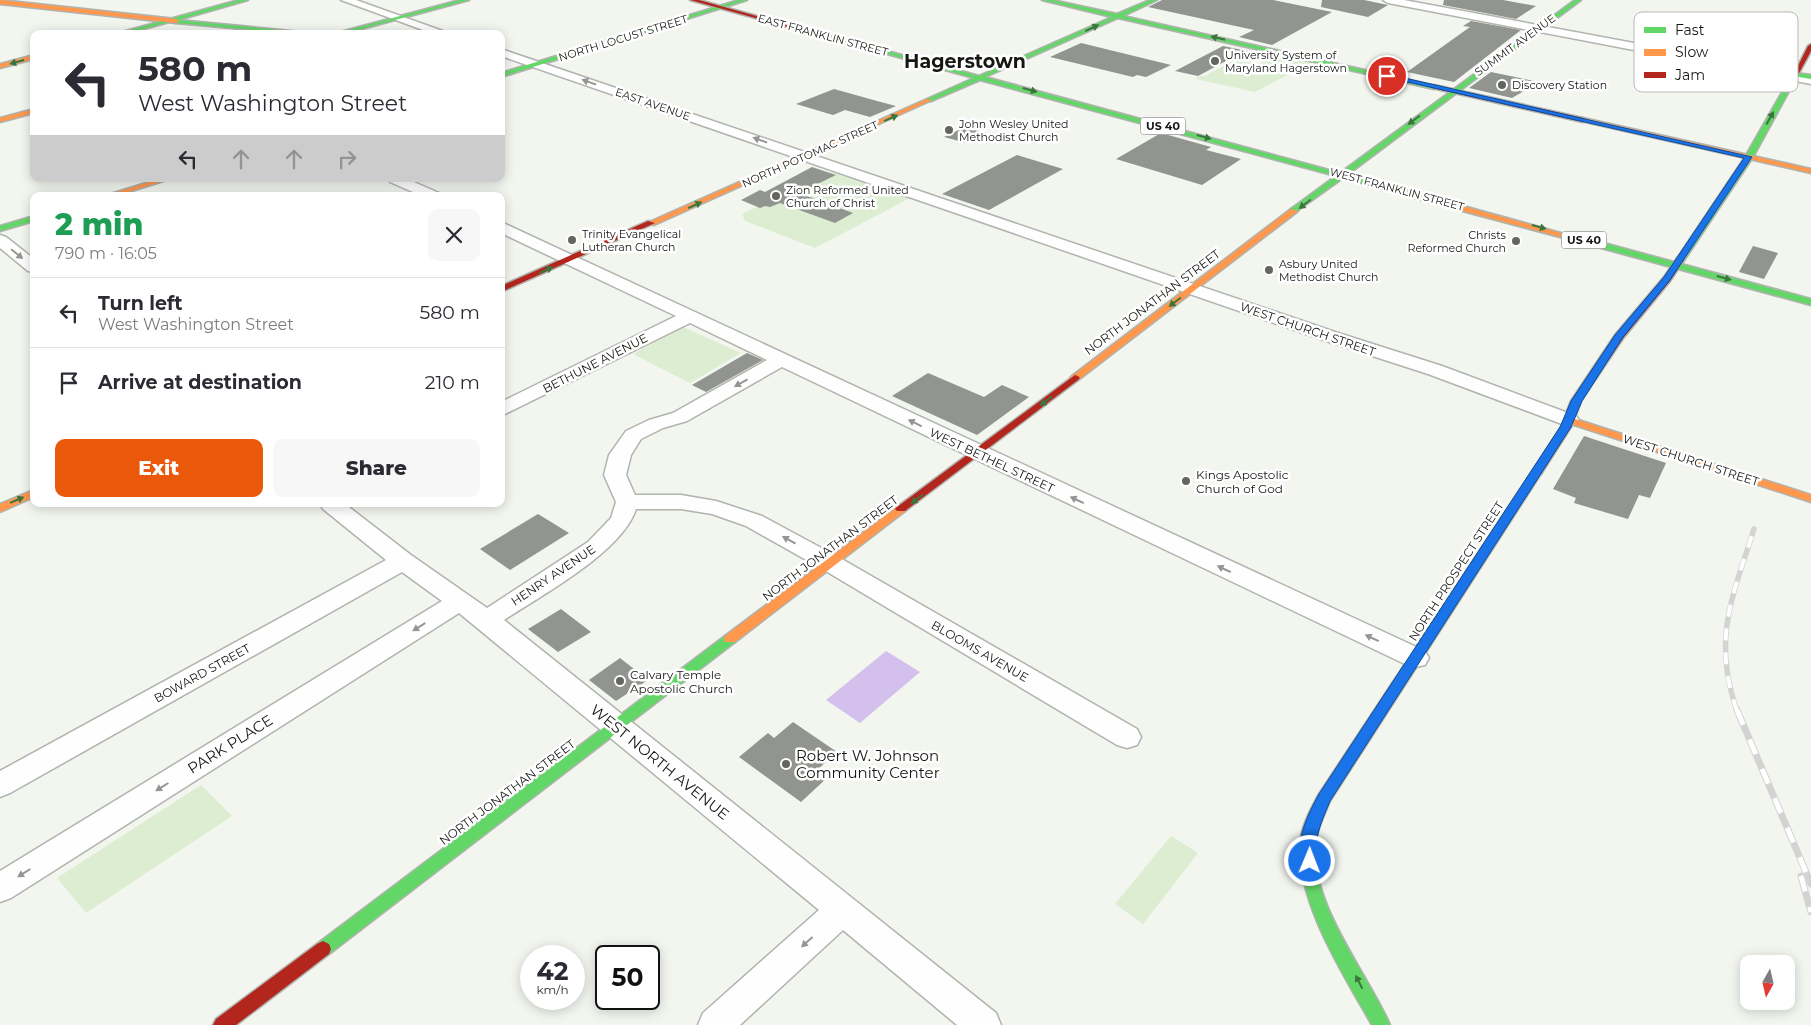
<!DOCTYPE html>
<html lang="en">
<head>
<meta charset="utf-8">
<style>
  body { margin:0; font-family:Montserrat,sans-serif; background:#f7f7f7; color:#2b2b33; height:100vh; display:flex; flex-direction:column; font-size:19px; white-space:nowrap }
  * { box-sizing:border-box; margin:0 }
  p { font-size:16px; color:#7c7c81 }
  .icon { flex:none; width:28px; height:28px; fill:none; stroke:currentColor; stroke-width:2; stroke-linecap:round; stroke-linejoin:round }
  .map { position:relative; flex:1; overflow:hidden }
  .panel { position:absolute; left:30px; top:192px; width:475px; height:315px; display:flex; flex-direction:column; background:#fff; border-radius:10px; box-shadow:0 2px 12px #0003 }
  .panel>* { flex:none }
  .banner { position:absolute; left:30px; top:30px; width:475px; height:152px; border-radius:10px; box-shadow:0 2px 12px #0003; background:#fff; color:#2b2b33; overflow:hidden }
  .needle { width:32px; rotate:188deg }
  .buttons { position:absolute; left:1740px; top:955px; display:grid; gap:10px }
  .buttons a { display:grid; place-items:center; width:55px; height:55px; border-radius:10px; background:#fff; box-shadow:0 2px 12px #0003; font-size:25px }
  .speed { position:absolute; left:520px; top:945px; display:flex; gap:10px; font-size:25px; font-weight:700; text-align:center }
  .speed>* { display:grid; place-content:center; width:65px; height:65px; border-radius:50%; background:#fff; box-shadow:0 2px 12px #0003; line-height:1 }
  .speed small { font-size:12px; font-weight:400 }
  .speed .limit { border:2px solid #111; border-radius:8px; background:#fff; color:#111 }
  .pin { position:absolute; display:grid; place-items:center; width:42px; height:42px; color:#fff; margin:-21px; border:2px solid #fff; border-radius:50%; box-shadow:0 1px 5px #0007 }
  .me { position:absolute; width:55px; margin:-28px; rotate:1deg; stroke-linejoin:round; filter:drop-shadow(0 0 4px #0008) }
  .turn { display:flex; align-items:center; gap:18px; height:105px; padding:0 25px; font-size:22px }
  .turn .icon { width:65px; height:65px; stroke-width:2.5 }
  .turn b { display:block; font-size:35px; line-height:42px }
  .lanes { display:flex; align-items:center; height:48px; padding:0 25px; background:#0003; justify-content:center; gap:25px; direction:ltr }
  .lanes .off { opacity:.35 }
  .round { display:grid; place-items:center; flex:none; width:52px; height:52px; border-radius:10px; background:#f7f7f7 }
  .overview { display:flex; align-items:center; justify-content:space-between; height:85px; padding:0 25px }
  h1 { font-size:30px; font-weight:800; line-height:38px; color:#1e9e55 }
  .action { display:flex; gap:10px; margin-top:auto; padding:10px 25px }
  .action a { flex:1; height:58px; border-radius:10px; background:#ea580c; color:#fff; font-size:20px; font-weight:800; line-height:58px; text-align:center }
  .action a+a { background:#f7f7f7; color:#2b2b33 }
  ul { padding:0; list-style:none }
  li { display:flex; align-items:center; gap:15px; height:70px; padding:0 25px; border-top:1px solid #e1e1e2 }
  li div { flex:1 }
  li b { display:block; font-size:19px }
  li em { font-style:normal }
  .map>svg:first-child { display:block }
</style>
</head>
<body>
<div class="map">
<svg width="1811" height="1025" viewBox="0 0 1811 1025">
  <rect width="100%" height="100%" fill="#f2f6ef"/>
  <g fill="#ddedd1">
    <path d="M 1275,55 L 1310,63 L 1255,92 L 1196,79 L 1200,76 L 1205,76 L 1230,62 L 1240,61 L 1259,64 Z"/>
    <path d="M 831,172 L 910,198 L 815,248 L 745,221 L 742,214 Z"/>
    <path d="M 683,327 L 741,353 L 690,383 L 633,354 Z"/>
    <path d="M 201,785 L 232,816 L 86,913 L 57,878 Z"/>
    <path d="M 1171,836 L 1198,853 L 1143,924 L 1115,904 Z"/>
  </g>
  <path fill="#d4c0ed" d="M 886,651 L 920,672 L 860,723 L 826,700 Z"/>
  <g fill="#91948f">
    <path d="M 1162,0 L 1273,0 L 1332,12 L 1272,45 L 1239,37 L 1254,30 L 1148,7 Z"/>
    <path d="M 1322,0 L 1364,0 L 1388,5 L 1368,17 L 1321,7 Z"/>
    <path d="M 1444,0 L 1503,0 L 1536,6 L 1516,19 L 1443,5 Z"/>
    <path d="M 1471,21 L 1521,30 L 1454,82 L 1407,72 L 1470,27 L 1463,26 Z"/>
    <path d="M 1081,43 L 1171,65 L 1146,77 L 1137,75 L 1133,77 L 1050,57 Z"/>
    <path d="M 1223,46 L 1257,53 L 1244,61 L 1226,61 L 1198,76 L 1175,71 Z"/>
    <path d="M 1491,72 L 1539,82 L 1512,98 L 1469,88 Z"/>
    <path d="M 834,89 L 877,101 L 896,106 L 870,117 L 845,110 L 833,115 L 796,104 Z"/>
    <path d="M 965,127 L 986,133 L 966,143 L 944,137 Z"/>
    <path d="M 1161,133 L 1211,147 L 1206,150 L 1241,159 L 1202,185 L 1116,159 Z"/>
    <path d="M 1017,155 L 1063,169 L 989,210 L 942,194 Z"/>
    <path d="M 812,167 L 836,175 L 799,193 L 853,213 L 835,223 L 780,203 L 770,207 L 765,206 L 760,208 L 741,200 L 760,190 L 765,192 Z"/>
    <path d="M 1753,246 L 1778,253 L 1764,279 L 1739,272 Z"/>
    <path d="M 747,353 L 763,360 L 706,392 L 692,385 Z"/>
    <path d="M 928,373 L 984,397 L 1002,385 L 1029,397 L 977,435 L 892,396 Z"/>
    <path d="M 1584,436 L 1666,463 L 1650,498 L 1639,495 L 1628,519 L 1574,503 L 1576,498 L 1553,489 Z"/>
    <path d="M 538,514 L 569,533 L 510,570 L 480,549 Z"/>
    <path d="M 561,609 L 591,632 L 558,652 L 528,629 Z"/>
    <path d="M 620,658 L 648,680 L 616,701 L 589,680 Z"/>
    <path d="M 793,722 L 837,752 L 817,770 L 828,777 L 801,802 L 739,757 L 768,733 L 774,738 Z"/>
  </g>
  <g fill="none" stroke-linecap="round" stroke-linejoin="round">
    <g stroke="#b0b3ae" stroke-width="3">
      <g id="street">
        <path d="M 341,0 L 356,0 L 451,34 L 434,34 Z"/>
        <path d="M 1383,0 L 1404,0 L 1811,76 L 1811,84 L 1388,3 Z"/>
        <path d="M 501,49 L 1335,332 L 1442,366 L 1576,416 L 1579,420 L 1576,424 L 1569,426 L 1562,424 L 1428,374 L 1323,340 L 501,56 Z"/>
        <path d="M 388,179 L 407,179 L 439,193 L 441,196 L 422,196 L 390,182 Z"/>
        <path d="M 501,222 L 1425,651 L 1429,658 L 1425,665 L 1416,667 L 1407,665 L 782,367 L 687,421 L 663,428 L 641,439 L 631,455 L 626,475 L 635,495 L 681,495 L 716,501 L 762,516 L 840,558 L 1137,729 L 1141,737 L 1137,745 L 1127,748 L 1117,745 L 824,570 L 746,526 L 712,514 L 681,509 L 636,509 C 622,552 542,595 504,620 L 996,1013 L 1001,1025 L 957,1025 L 843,930 L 740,1025 L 698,1025 L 703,1013 L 819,910 L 459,613 L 11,898 L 0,902 L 0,871 L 442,601 L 402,572 L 10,793 L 0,797 L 0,771 L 386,560 L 323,509 L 320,504 L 345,504 L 411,555 L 487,608 L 588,542 L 611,518 L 616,502 L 604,475 L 609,455 L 626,431 L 649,420 L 673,413 L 767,360 L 690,323 L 501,416 L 501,402 L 676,316 L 501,233 Z"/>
        <path d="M 0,235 L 6,237 L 34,259 L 34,272 L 28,271 L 0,248 Z"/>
      </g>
    </g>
    <g stroke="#b0b3ae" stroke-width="3">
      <g id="fast">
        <path d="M 239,0 L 248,0 L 178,20 L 322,34 L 298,34 L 176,23 L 173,21 L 125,34 L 115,34 Z"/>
        <path d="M 460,0 L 469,0 L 343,34 L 333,34 Z"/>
        <path d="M 739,0 L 747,0 L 501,77 L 501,73 Z"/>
        <path d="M 1042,0 L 1052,0 L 1117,14 L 1150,0 L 1157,0 L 1123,16 L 1436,86 L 1437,87 L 1434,89 L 1118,18 L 985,77 L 1340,173 L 1575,0 L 1581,0 L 1347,175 L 1405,190 L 1405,194 L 1343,178 L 1294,213 L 1291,213 L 1291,209 L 1336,176 L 980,80 L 931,101 L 927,101 L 927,99 L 974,78 L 801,30 L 806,29 L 979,76 L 1112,17 Z"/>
        <path d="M 1795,73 L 1811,75 L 1811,79 L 1793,76 L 1793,74 Z"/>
        <path d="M 1792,78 L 1795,80 L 1753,157 L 1683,262 L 1677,262 L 1676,260 L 1745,157 L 1789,80 Z"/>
        <path d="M 34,216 L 34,221 L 0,231 L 0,226 Z"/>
        <path d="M 1579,238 L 1585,238 L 1811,299 L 1811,305 L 1579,242 Z"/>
        <path d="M 1537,469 L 1542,472 L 1330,801 C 1325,813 1318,826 1316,840 C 1307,901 1367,972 1390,1025 L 1372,1025 C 1344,975 1297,903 1300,844 C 1301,827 1311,809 1319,794 L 1532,472 Z"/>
        <path d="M 730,634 L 735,636 L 736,639 L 735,642 L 329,954 L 323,957 L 317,954 L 315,949 L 317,944 L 725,636 Z"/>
      </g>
    </g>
    <g stroke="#b0b3ae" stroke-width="3">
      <g id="slow">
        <path d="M 0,0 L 176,19 L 179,21 L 176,23 L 0,4 Z"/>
        <path d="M 34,55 L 34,59 L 0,68 L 0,64 Z"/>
        <path d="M 927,99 L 932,100 L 654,225 L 647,223 Z"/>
        <path d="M 34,109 L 34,113 L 0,122 L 0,118 Z"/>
        <path d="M 1583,118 L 1811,169 L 1811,173 L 1581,121 L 1581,119 Z"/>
        <path d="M 159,179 L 170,179 L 115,196 L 104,196 Z"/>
        <path d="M 1399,190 L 1405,190 L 1586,240 L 1579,242 L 1399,194 Z"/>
        <path d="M 1291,209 L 1298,211 L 1078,380 L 1072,380 L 1070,378 L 1072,376 Z"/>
        <path d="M 1569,417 L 1811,495 L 1811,502 L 1565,422 L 1564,420 Z"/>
        <path d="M 34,490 L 34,497 L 0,512 L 0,504 Z"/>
        <path d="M 901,505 L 907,509 L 905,511 L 735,642 L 725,642 L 724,639 L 725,636 L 897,507 Z"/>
      </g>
    </g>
    <g stroke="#b0b3ae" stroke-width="3">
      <g id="jam">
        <path d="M 690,0 L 699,0 L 807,30 L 802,31 Z"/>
        <path d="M 1811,44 L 1811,51 L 1798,75 L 1793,76 L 1808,46 Z"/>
        <path d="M 1434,85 L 1583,118 L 1586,120 L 1583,122 L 1432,88 L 1431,87 Z"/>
        <path d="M 648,221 L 655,223 L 501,292 L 501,286 Z"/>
        <path d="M 1677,258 L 1684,260 L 1670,281 L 1624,337 L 1581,401 L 1571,427 L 1541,474 L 1533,474 L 1532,472 L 1561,427 L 1571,401 L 1615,335 L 1664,277 Z"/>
        <path d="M 1075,375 L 1078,376 L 1080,378 L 1078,380 L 905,511 L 897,511 L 895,509 L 897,507 Z"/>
        <path d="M 323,941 L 329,944 L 331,949 L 329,954 L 236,1025 L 213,1025 L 216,1019 L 317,944 Z"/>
      </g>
    </g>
    <use href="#street" fill="#fdfefd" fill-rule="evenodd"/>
    <use href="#fast" fill="#63d668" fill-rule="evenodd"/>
    <use href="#slow" fill="#ff974d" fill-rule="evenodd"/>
    <use href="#jam" fill="#b3261e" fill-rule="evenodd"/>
    <g stroke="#d3d4d2" stroke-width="5.5">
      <path id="rail-far1" d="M 1737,711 C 1712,639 1732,598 1754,529"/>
    </g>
    <g stroke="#d3d4d2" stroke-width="7">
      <g id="rail">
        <path d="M 1737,710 L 1811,884"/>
        <path d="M 1801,876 L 1811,912"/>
      </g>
    </g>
    <use href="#rail-far1" stroke="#fff" stroke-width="4" stroke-dasharray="12" stroke-linecap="butt"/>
    <use href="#rail" stroke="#fff" stroke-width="5" stroke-dasharray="16" stroke-linecap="butt"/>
    <g stroke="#b0b3ae" stroke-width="7" stroke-linecap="butt">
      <path id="slow-bridge" d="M 1792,80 L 1795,75"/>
    </g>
    <use href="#slow-bridge" stroke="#ff974d" stroke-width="5.5"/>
  </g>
  <defs><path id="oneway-solid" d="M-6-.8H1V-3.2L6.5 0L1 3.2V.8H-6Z" transform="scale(1.25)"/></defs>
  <g fill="#3c763e">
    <use href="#oneway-solid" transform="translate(1092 28) rotate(-25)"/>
    <use href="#oneway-solid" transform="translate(1218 38) rotate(-167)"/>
    <use href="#oneway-solid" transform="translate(17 62) rotate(165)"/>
    <use href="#oneway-solid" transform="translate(1030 90) rotate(15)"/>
    <use href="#oneway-solid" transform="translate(891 118) rotate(-24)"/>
    <use href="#oneway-solid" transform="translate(1770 118) rotate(-61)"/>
    <use href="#oneway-solid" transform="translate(1414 120) rotate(143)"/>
    <use href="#oneway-solid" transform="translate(1204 137) rotate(15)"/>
    <use href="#oneway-solid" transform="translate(1305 204) rotate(143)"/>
    <use href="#oneway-solid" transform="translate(695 205) rotate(-24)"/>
    <use href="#oneway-solid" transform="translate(1539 227) rotate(15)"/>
    <use href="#oneway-solid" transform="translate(546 270) rotate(-24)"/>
    <use href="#oneway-solid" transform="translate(1724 278) rotate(15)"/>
    <use href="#oneway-solid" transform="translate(1175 302) rotate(143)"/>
    <use href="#oneway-solid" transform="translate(1046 401) rotate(143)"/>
    <use href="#oneway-solid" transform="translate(917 499) rotate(143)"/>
    <use href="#oneway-solid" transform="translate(17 500) rotate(-23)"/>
    <use href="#oneway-solid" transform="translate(1359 982) rotate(-117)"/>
  </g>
  <g fill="#959694">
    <use href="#oneway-solid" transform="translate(589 82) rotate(-161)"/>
    <use href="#oneway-solid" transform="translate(760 140) rotate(-161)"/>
    <use href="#oneway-solid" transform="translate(17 254) rotate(39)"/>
    <use href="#oneway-solid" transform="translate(741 383) rotate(151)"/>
    <use href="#oneway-solid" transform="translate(915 423) rotate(-154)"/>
    <use href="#oneway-solid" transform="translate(1077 500) rotate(-155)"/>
    <use href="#oneway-solid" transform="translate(789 540) rotate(-151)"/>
    <use href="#oneway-solid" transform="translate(1224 569) rotate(-155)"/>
    <use href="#oneway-solid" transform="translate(419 627) rotate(148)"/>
    <use href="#oneway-solid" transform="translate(1372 638) rotate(-155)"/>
    <use href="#oneway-solid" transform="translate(162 787) rotate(148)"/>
    <use href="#oneway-solid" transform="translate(24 873) rotate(148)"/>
    <use href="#oneway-solid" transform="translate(807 942) rotate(138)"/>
  </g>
  <path fill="#1a73e8" stroke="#114b97" d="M 1387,74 L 1752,157 L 1670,280 L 1623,337 L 1582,401 L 1571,427 L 1330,801 C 1324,816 1317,830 1316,847 C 1315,854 1318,859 1315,866 L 1310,868 L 1304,866 C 1293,843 1308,814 1319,794 L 1560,427 L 1571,401 L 1615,335 L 1664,277 L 1744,158 L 1385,77 Z"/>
  <g fill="#626560" stroke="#fff" stroke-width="2">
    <circle cx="1215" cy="61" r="5"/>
    <circle cx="1502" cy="85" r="5"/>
    <circle cx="949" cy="130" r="5"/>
    <circle cx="776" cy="196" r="5"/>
    <circle cx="572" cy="240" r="5"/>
    <circle cx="1516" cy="241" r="5"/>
    <circle cx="1269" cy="270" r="5"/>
    <circle cx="1186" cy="481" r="5"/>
    <circle cx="620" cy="681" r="5"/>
    <circle cx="786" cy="764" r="5"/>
  </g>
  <g text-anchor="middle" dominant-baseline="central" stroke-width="5" stroke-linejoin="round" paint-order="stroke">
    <g font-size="11" fill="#151713" stroke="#fff">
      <text transform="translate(823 35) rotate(15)">EAST FRANKLIN STREET</text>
      <text transform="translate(623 38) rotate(-17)">NORTH LOCUST STREET</text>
      <text transform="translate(1515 45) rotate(-36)">SUMMIT AVENUE</text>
      <text transform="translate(653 104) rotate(19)">EAST AVENUE</text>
      <text transform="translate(810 154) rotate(-24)">NORTH POTOMAC STREET</text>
      <text transform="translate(1397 189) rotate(15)">WEST FRANKLIN STREET</text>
    </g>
    <g font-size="11" fill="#151713" stroke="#fff" text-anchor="start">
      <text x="1225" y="55">University System of<tspan x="1225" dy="13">Maryland Hagerstown</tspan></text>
      <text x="1512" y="85">Discovery Station</text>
      <text x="959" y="124">John Wesley United<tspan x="959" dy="13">Methodist Church</tspan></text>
      <text x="786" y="190">Zion Reformed United<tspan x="786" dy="13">Church of Christ</tspan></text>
      <text x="582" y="234">Trinity Evangelical<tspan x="582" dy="13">Lutheran Church</tspan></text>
      <text x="1506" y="235" text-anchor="end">Christs<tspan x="1506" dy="13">Reformed Church</tspan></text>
      <text x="1279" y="264">Asbury United<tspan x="1279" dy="13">Methodist Church</tspan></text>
    </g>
    <g fill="#fff" stroke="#5b5d5a" stroke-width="1">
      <rect x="1140.5" y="117.5" width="45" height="17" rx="4"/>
      <rect x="1561.5" y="231.5" width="45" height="17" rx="4"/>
    </g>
    <g font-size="11" font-weight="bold" fill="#151713">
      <text x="1163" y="126">US 40</text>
      <text x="1584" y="240">US 40</text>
    </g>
    <g font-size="12" fill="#151713" stroke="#fff">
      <text transform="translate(1152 302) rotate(-37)">NORTH JONATHAN STREET</text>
      <text transform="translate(1308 329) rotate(19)">WEST CHURCH STREET</text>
      <text transform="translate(595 363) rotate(-27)">BETHUNE AVENUE</text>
      <text transform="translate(992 460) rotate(25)">WEST BETHEL STREET</text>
      <text transform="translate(1691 460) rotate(18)">WEST CHURCH STREET</text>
      <text transform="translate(830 548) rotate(-37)">NORTH JONATHAN STREET</text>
      <text transform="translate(1456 571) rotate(-57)">NORTH PROSPECT STREET</text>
      <text transform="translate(553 575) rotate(-34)">HENRY AVENUE</text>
      <text transform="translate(980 651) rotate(30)">BLOOMS AVENUE</text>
      <text transform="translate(202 673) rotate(-29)">BOWARD STREET</text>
      <text transform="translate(507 792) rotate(-37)">NORTH JONATHAN STREET</text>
    </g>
    <g font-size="12" fill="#151713" stroke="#fff" text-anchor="start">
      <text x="1196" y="474">Kings Apostolic<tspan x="1196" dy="14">Church of God</tspan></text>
      <text x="630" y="674">Calvary Temple<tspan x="630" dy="14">Apostolic Church</tspan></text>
    </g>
    <g font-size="15" fill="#151713" stroke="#fff">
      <text transform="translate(230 744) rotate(-32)">PARK PLACE</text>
      <text transform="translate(660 762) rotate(39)">WEST NORTH AVENUE</text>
    </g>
    <g font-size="15" fill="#151713" stroke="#fff" text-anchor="start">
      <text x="796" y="755">Robert W. Johnson<tspan x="796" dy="17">Community Center</tspan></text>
    </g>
    <g font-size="19" font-weight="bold" fill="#151713" stroke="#fff">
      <text x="965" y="61">Hagerstown</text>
    </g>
  </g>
  <rect x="1634" y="12" width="164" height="80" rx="8" fill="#fff" stroke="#b9b9b8" stroke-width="1"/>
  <rect x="1644" y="27" width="22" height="6" fill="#63d668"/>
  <rect x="1644" y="49" width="22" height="7" fill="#ff974d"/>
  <rect x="1644" y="72" width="22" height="6" fill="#b3261e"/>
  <g font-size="14" fill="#151713">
    <text x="1675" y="35">Fast</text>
    <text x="1675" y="57">Slow</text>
    <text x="1675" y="80">Jam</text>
  </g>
</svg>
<div class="buttons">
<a><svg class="needle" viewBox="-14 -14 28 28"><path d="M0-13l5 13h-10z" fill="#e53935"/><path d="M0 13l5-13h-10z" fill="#7c7c81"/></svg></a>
</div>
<div class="speed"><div>42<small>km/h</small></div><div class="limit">50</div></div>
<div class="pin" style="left:1387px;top:76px;background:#d93025"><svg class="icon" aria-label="arrive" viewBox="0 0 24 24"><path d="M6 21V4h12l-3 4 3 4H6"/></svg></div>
<svg class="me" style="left:1310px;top:861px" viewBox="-20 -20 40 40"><circle r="17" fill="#1a73e8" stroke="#fff" stroke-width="3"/><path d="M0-11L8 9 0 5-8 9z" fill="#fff"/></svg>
<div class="banner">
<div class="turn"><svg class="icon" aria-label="left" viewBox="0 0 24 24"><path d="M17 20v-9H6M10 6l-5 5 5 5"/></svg><div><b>580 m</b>West Washington Street</div></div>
<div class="lanes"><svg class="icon" aria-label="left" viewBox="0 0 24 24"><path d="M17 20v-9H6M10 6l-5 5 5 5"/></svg><svg class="icon off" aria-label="ahead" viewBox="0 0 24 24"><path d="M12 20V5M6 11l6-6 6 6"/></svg><svg class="icon off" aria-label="ahead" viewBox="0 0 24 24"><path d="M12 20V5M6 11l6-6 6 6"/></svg><svg class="icon off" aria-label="right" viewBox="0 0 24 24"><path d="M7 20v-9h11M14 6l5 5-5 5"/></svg></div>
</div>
<section class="panel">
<div class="overview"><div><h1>2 min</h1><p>790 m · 16:05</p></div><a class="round"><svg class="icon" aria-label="close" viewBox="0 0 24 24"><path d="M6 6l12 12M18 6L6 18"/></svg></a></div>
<ul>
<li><svg class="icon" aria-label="left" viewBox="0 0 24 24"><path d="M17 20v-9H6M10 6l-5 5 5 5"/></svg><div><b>Turn left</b><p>West Washington Street</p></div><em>580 m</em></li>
<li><svg class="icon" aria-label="arrive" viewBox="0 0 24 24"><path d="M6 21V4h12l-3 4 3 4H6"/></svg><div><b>Arrive at destination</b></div><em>210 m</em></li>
</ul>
<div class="action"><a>Exit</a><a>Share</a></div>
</section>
</div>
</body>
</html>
